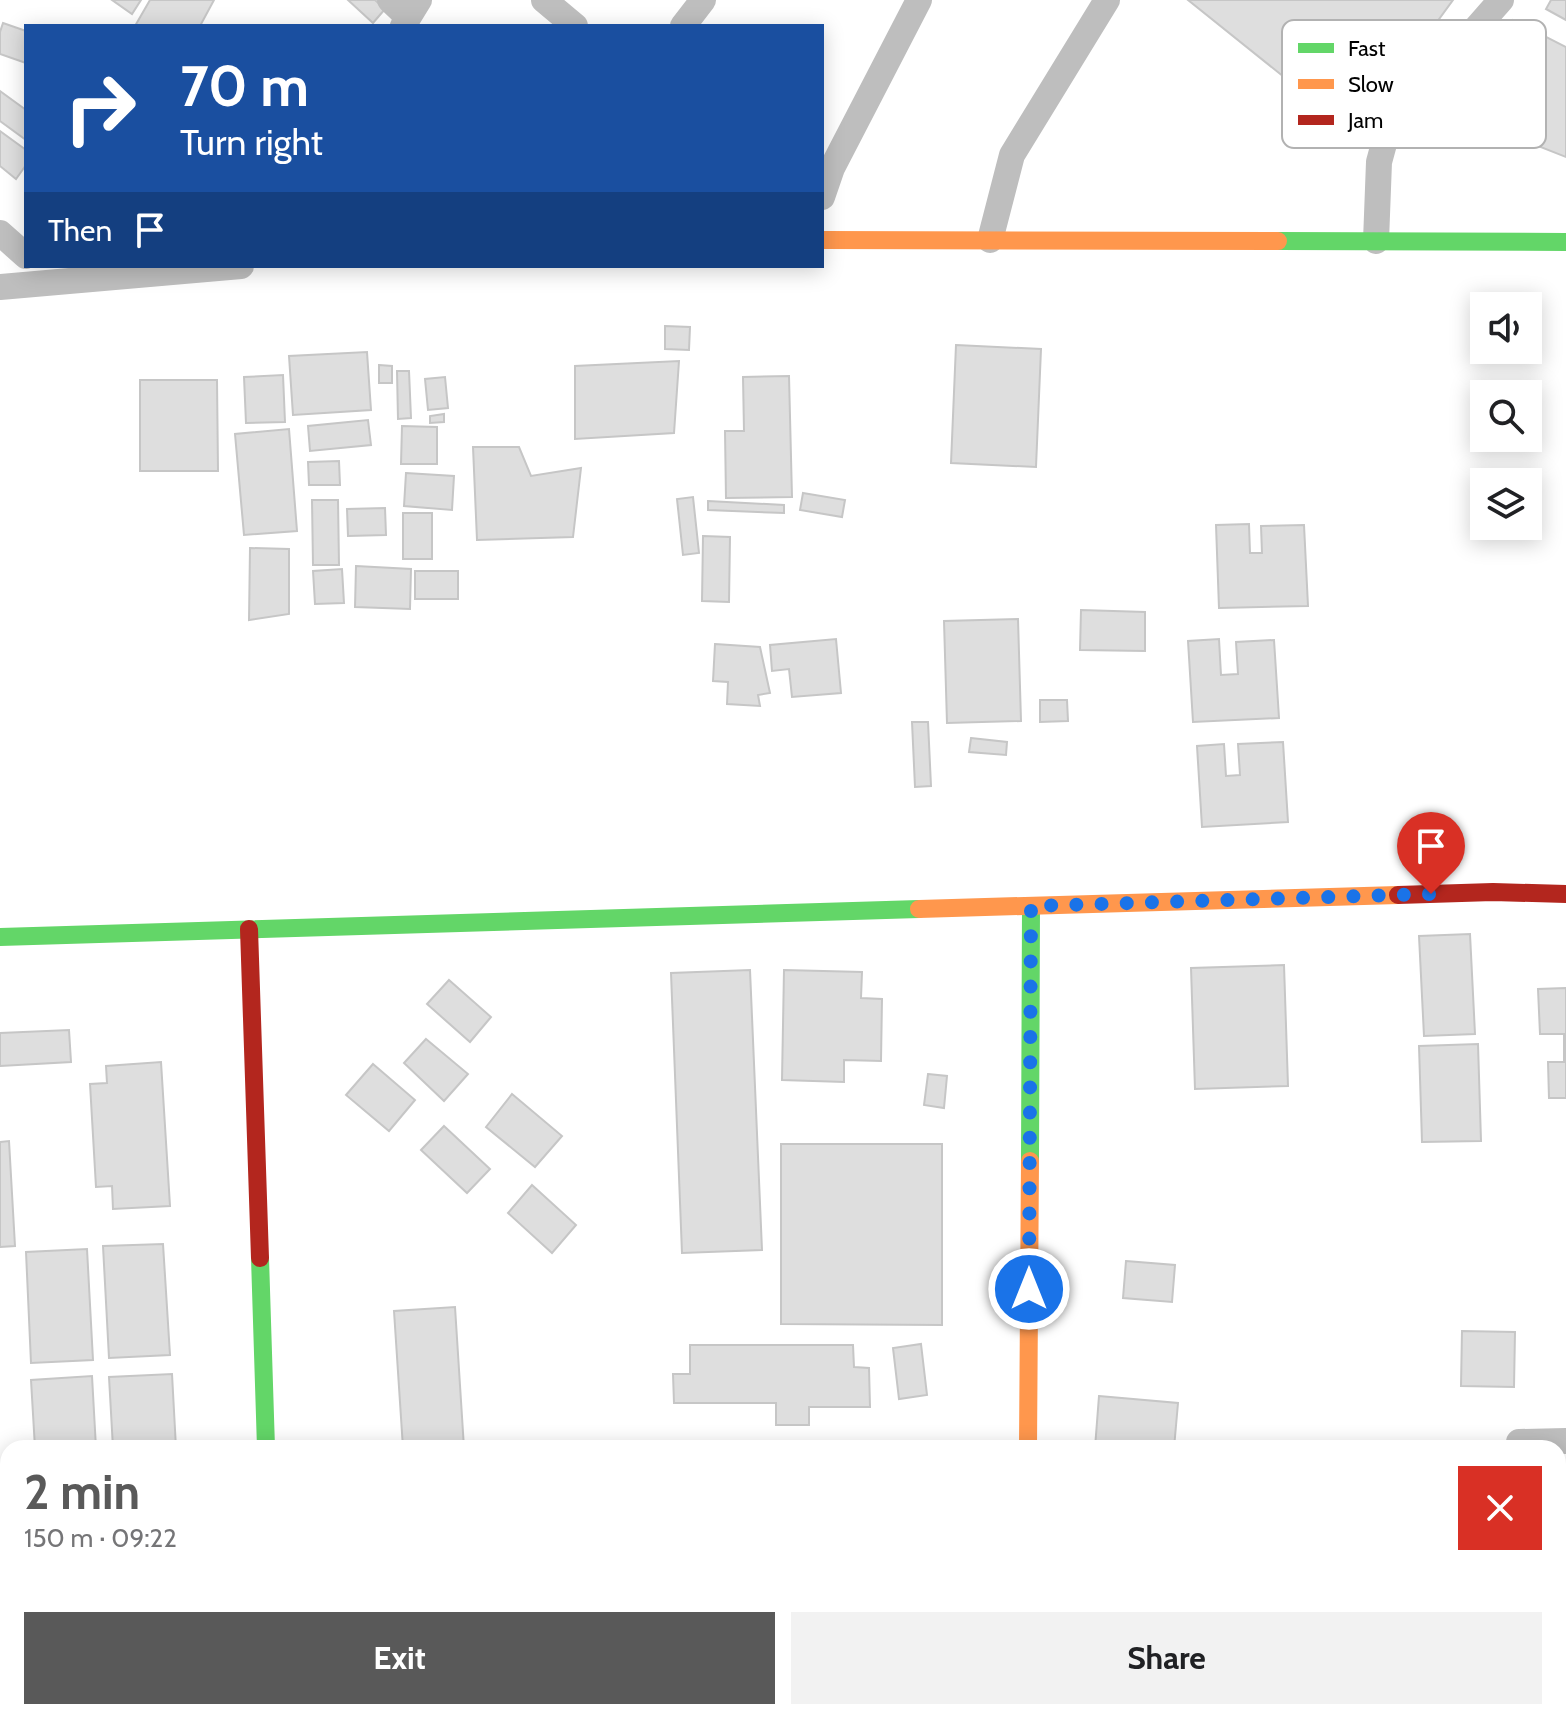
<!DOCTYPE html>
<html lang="en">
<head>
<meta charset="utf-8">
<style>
  body { margin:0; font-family:Cabin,sans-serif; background:#f2f2f2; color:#202124; height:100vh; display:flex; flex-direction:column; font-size:30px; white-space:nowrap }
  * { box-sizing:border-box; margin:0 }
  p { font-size:26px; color:#757577 }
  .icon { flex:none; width:44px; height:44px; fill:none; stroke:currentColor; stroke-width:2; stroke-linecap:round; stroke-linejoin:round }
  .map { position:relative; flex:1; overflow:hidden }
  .drawer { position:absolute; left:0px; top:1440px; width:1566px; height:280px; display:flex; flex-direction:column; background:#fff; border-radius:24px 24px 0 0; box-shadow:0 4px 20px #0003 }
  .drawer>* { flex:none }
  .guide { position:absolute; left:24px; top:24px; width:800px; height:244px; border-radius:0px; box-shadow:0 4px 20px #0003; background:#1a4fa0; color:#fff; overflow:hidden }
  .controls { position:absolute; left:1470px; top:292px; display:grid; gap:16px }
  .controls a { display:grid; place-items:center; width:72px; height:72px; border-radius:0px; background:#fff; box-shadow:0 4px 20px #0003; font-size:40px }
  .pin { position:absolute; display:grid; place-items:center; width:68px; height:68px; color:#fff; margin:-82px -34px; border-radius:50% 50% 50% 0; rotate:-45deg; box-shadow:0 0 8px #0007 }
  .pin .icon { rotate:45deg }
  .me { position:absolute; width:88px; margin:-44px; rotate:0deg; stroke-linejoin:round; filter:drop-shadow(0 0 6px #0008) }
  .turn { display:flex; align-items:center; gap:28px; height:168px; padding:0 24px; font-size:36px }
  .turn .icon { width:104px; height:104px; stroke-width:2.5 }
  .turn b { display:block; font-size:56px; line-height:68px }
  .then { display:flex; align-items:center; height:76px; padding:0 24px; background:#0003; gap:16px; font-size:30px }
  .round { display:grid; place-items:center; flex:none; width:84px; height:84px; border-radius:0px; background:#f2f2f2 }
  .head { display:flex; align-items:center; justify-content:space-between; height:136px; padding:0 24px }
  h1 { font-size:48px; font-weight:700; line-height:60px; color:#595959 }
  .cta { display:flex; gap:16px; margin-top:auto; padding:16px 24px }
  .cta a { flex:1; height:92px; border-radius:0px; background:#595959; color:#fff; font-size:32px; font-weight:700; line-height:92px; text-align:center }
  .cta a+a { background:#f2f2f2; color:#202124 }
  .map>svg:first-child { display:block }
</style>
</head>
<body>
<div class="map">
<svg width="1566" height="1720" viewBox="0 0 1566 1720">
  <rect width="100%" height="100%" fill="#fff"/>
  <g fill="#dedede" stroke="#c6c6c6" stroke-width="2">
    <path d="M 112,0 L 141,0 L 132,14 Z"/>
    <path d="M 150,0 L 214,0 L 200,26 L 135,26 Z"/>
    <path d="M 348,0 L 375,0 L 385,9 L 373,23 Z"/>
    <path d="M 1188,0 L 1453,0 L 1355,134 Z"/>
    <path d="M 1551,0 L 1566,0 L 1566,20 L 1546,9 Z"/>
    <path d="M 1513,20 L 1566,47 L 1566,157 L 1457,114 Z"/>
    <path d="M 3,23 L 26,31 L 26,63 L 0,54 L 0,32 Z"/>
    <path d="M 0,91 L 26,110 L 26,140 L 0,121 Z"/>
    <path d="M 0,131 L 26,150 L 26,165 L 16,179 L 0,166 Z"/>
    <path d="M 665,326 L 690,327 L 689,350 L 665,349 Z"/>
    <path d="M 956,345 L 1041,349 L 1036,467 L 951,463 Z"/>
    <path d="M 367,352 L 371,410 L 293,415 L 289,356 Z"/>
    <path d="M 679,361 L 674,433 L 575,439 L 575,366 Z"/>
    <path d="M 379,365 L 392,366 L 392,383 L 379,383 Z"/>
    <path d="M 397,371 L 409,371 L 411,418 L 398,419 Z"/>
    <path d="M 283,375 L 285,422 L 246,423 L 244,377 Z"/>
    <path d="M 789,376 L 792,497 L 726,498 L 725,431 L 744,431 L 743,377 Z"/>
    <path d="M 445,377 L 448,408 L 428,410 L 425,379 Z"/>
    <path d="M 140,380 L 217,380 L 218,471 L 140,471 Z"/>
    <path d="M 444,414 L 444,422 L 430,423 L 430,416 Z"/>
    <path d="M 368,420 L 371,445 L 310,451 L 308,426 Z"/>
    <path d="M 402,426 L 437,427 L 437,464 L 401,464 Z"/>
    <path d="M 289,429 L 297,531 L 244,535 L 235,434 Z"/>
    <path d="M 473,447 L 519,447 L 531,476 L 581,468 L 573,537 L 477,540 Z"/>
    <path d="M 339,461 L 340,485 L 309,485 L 308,462 Z"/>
    <path d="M 406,473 L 454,476 L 452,510 L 404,506 Z"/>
    <path d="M 803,493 L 845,500 L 842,517 L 800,510 Z"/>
    <path d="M 693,497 L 699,553 L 683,555 L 677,499 Z"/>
    <path d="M 312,500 L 338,500 L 339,565 L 313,565 Z"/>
    <path d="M 708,501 L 784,505 L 784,513 L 708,510 Z"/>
    <path d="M 385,508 L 386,535 L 348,536 L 347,509 Z"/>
    <rect x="403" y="513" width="29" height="46"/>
    <path d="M 1249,524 L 1250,553 L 1262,553 L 1261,526 L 1304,525 L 1308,606 L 1219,608 L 1216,525 Z"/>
    <path d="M 703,536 L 730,537 L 729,602 L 702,601 Z"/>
    <path d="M 250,548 L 289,549 L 289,614 L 249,620 Z"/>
    <path d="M 356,566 L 411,569 L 410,609 L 355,607 Z"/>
    <path d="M 342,569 L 344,603 L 315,604 L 313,571 Z"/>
    <rect x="415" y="571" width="43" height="28"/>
    <path d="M 1081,610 L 1145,612 L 1145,651 L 1080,650 Z"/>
    <path d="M 1018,619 L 1021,721 L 947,723 L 944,621 Z"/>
    <path d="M 836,639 L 841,693 L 792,697 L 789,669 L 772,671 L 770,645 Z"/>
    <path d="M 1219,639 L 1221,675 L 1238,674 L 1236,642 L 1274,640 L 1279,718 L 1193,722 L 1188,641 Z"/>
    <path d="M 715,644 L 760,647 L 770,693 L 758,695 L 760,706 L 727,704 L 728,682 L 713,681 Z"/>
    <path d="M 1040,700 L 1067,700 L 1068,721 L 1040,722 Z"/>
    <path d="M 912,722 L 928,722 L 931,786 L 915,787 Z"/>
    <path d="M 971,738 L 1007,742 L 1006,755 L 969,752 Z"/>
    <path d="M 1283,742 L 1288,822 L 1202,827 L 1197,746 L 1224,744 L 1226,776 L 1240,775 L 1238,744 Z"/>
    <path d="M 1470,934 L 1475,1034 L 1424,1036 L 1419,936 Z"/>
    <path d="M 1284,965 L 1288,1086 L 1195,1089 L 1191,968 Z"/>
    <path d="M 750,970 L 762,1250 L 682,1253 L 671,973 Z"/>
    <path d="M 784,970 L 862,972 L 861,998 L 882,999 L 881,1061 L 844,1060 L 844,1082 L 782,1080 Z"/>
    <path d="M 449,980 L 491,1017 L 470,1042 L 427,1004 Z"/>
    <path d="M 1566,988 L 1566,1098 L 1549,1098 L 1548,1062 L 1564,1062 L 1564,1034 L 1540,1034 L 1538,989 Z"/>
    <path d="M 69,1030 L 71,1062 L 0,1066 L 0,1033 Z"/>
    <path d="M 426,1039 L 468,1074 L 444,1101 L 404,1063 Z"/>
    <path d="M 1478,1044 L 1481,1141 L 1422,1142 L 1419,1046 Z"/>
    <path d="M 161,1062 L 170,1206 L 113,1209 L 112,1186 L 96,1187 L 90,1084 L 107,1083 L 106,1066 Z"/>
    <path d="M 373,1064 L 415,1100 L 389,1131 L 346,1095 Z"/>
    <path d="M 928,1074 L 947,1076 L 944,1108 L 924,1105 Z"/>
    <path d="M 512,1094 L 562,1136 L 535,1167 L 486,1127 Z"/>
    <path d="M 444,1126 L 490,1169 L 467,1193 L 421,1150 Z"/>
    <path d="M 9,1141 L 15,1246 L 0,1247 L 0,1142 Z"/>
    <path d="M 781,1144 L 942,1144 L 942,1325 L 781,1324 Z"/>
    <path d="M 532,1185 L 576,1225 L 552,1253 L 508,1213 Z"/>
    <path d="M 163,1244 L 170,1355 L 109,1358 L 103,1246 Z"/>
    <path d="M 87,1249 L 93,1360 L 31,1363 L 26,1252 Z"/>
    <path d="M 1126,1261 L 1175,1265 L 1172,1302 L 1123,1298 Z"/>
    <path d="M 455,1307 L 464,1448 L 403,1448 L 394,1311 Z"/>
    <path d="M 1462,1331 L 1515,1332 L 1514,1387 L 1461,1386 Z"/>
    <path d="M 921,1344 L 927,1395 L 899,1399 L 893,1348 Z"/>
    <path d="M 690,1345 L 853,1345 L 854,1367 L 869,1368 L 870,1407 L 809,1407 L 809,1425 L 776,1425 L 776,1403 L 674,1403 L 673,1374 L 690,1374 Z"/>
    <path d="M 172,1374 L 176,1448 L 113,1448 L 109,1377 Z"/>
    <path d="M 92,1376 L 96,1448 L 35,1448 L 31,1380 Z"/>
    <path d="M 1099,1396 L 1178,1403 L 1174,1448 L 1095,1448 Z"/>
    <rect x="0" y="1521" width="8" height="74"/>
    <path d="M 0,1641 L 8,1642 L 8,1711 L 0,1710 Z"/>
    <path d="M 63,1712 L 119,1712 L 119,1720 L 63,1719 Z"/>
    <path d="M 146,1712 L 205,1712 L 204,1720 L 168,1720 L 145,1716 Z"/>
    <path d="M 401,1712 L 474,1712 L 475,1717 L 461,1720 L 402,1720 Z"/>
    <path d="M 1131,1712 L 1207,1712 L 1207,1720 L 1130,1720 Z"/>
  </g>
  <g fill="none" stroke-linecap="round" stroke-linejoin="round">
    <g stroke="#bebebe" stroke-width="26">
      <path d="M 390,0 L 408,17"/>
      <path d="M 544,0 L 575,26"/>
      <path d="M 403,26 L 419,0"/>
      <path d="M 683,26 L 703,0"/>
      <path d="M 822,197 L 832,168 L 919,0"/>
      <path d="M 0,233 L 26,256"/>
      <path d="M 990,240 L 1012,155 L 1107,0"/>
      <path d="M 1376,241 L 1379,162 L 1385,140 L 1436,74 L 1501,0"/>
      <path d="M 0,287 L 241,266"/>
      <path d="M 1519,1442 L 1566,1441"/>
      <path d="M 275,1712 L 275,1720"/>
      <path d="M 1027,1720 L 1027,1712"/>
    </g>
    <g stroke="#63d668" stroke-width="18">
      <path d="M 1278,241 L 1566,242"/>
      <path d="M 0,937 L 919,909"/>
      <path d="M 1030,1161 L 1031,906"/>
      <path d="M 260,1258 L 266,1448"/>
    </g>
    <g stroke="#ff974d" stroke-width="18">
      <path d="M 822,240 L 1278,241"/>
      <path d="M 919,909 L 1398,895"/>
      <path d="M 1028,1448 L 1030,1161"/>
    </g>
    <g stroke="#b3261e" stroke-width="18">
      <path d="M 1398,895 L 1493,892 L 1566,894"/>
      <path d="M 249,929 L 260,1258"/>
    </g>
  </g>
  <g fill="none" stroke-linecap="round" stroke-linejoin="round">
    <path stroke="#1a73e8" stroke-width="14" stroke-dasharray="0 25.2" d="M 1029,1289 L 1031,906 L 1431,894"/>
  </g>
  <rect x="1282" y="20" width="264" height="128" rx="12" fill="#fff" stroke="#b2b2b2" stroke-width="2"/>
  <rect x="1298" y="43" width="36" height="10" fill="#63d668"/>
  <rect x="1298" y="79" width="36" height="10" fill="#ff974d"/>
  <rect x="1298" y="115" width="36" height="10" fill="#b3261e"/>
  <g font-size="22" fill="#000">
    <text x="1348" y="56">Fast</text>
    <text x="1348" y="92">Slow</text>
    <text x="1348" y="128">Jam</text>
  </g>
</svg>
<div class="controls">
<a><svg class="icon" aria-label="sound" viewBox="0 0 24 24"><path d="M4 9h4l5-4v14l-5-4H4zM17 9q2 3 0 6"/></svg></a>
<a><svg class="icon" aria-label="search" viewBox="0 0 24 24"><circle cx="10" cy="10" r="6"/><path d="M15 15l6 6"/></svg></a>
<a><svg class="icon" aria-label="layers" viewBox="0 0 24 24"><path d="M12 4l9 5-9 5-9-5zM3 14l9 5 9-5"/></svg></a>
</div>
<div class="pin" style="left:1431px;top:894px;background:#d93025"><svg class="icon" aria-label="arrive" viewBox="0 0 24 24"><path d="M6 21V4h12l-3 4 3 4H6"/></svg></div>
<svg class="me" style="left:1029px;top:1289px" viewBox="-20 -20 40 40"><circle r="17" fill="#1a73e8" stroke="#fff" stroke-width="3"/><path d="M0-11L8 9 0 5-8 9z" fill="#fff"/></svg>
<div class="guide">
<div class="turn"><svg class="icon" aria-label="right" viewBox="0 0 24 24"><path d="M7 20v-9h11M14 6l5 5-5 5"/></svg><div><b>70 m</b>Turn right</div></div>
<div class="then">Then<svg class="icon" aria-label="arrive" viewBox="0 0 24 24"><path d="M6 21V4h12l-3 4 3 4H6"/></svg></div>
</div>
<section class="drawer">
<div class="head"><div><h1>2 min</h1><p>150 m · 09:22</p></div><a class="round" style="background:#d93025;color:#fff"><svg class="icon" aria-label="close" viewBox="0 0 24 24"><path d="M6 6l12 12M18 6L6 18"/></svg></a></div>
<div class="cta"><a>Exit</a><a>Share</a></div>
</section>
</div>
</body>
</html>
